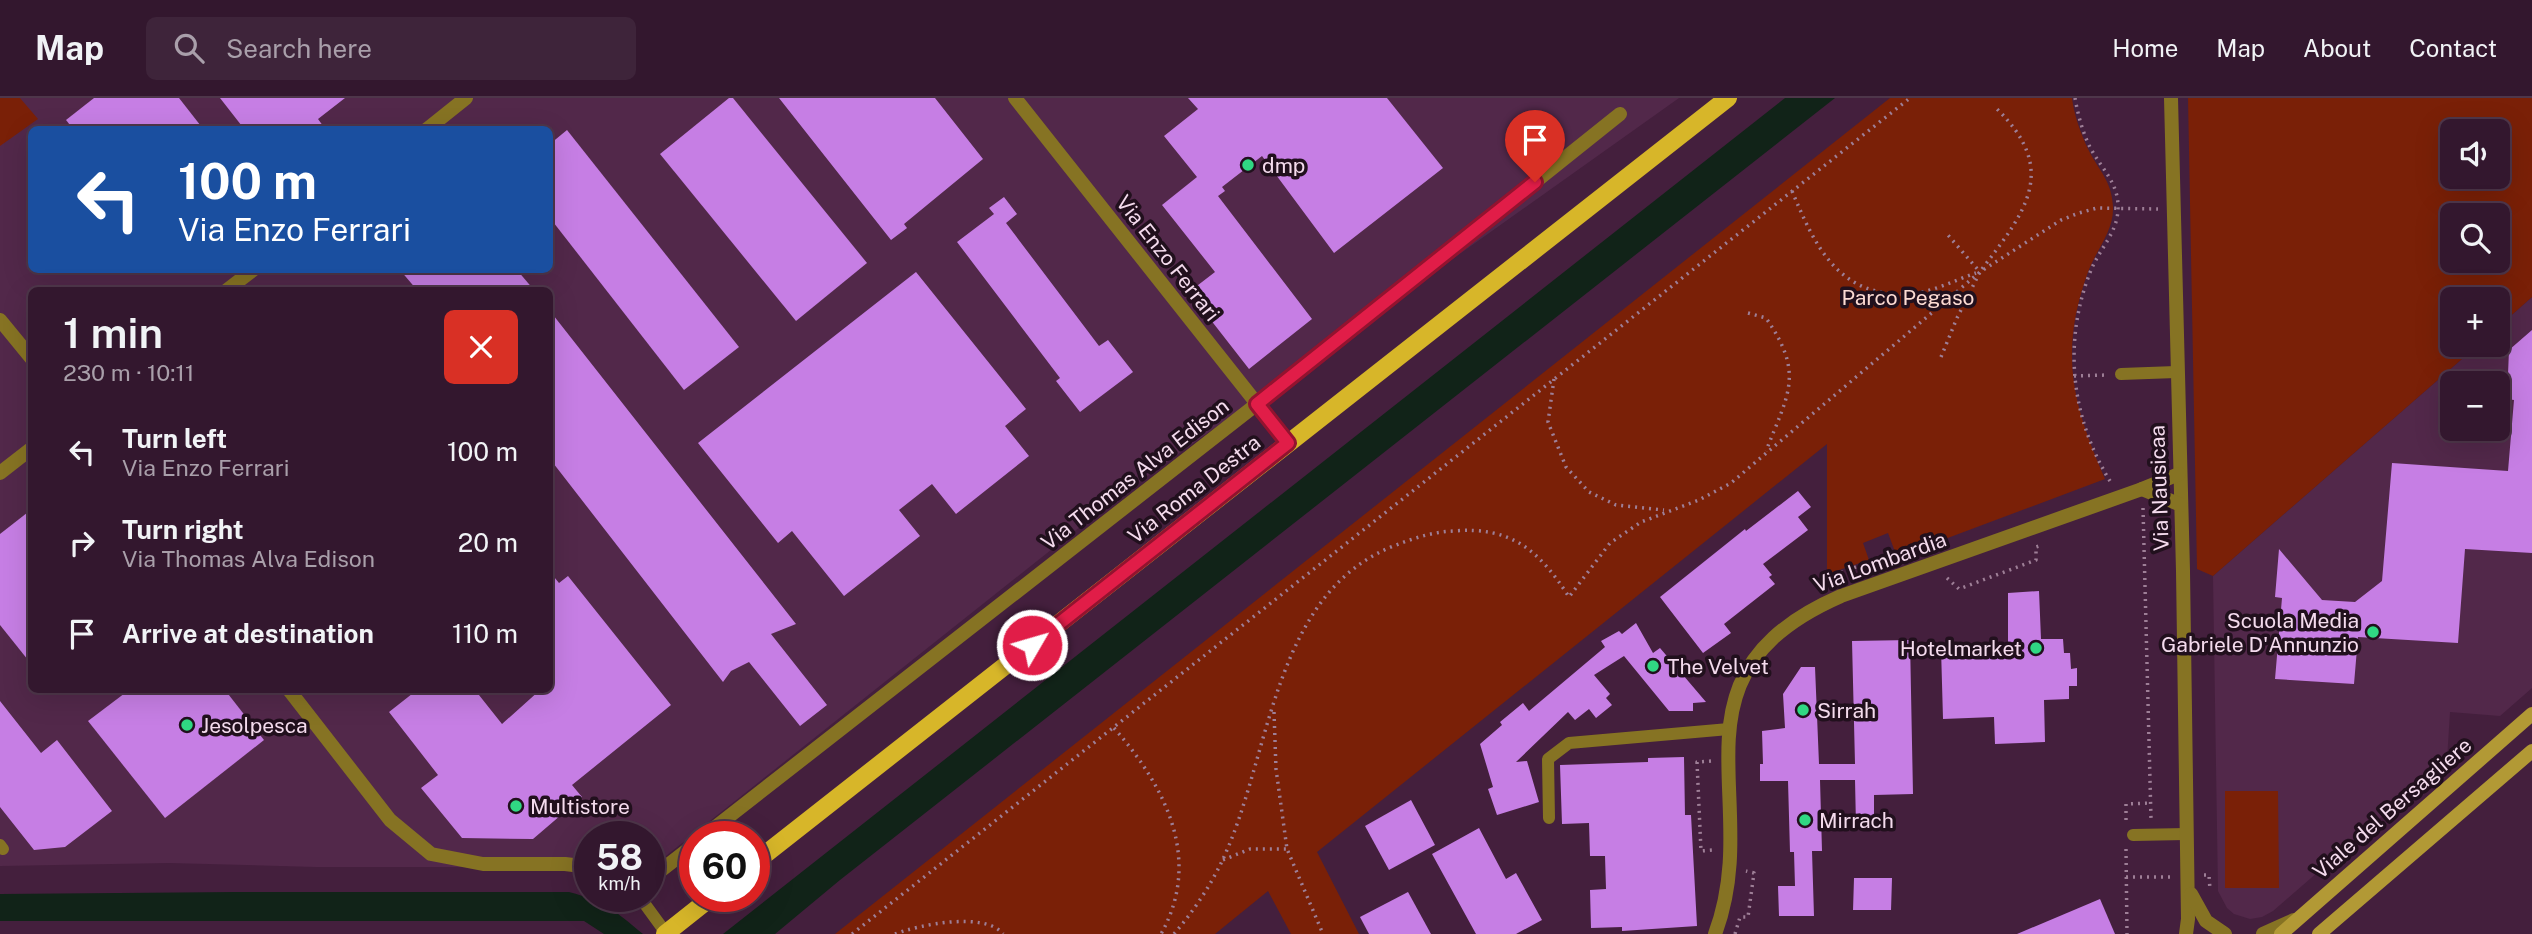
<!DOCTYPE html>
<html lang="en">
<head>
<meta charset="utf-8">
<style>
  body { margin:0; font-family:"Public Sans",sans-serif; background:#3e243a; color:#f1f3f6; height:100vh; display:flex; flex-direction:column; font-size:26px; white-space:nowrap }
  * { box-sizing:border-box; margin:0 }
  p { font-size:23px; color:#a99faa }
  .icon { flex:none; width:38px; height:38px; fill:none; stroke:currentColor; stroke-width:2; stroke-linecap:round; stroke-linejoin:round }
  .map { position:relative; flex:1; overflow:hidden }
  .sheet { position:absolute; left:28px; top:189px; width:525px; height:406px; display:flex; flex-direction:column; background:#33172e; border-radius:10px; box-shadow:0 7px 28px #0002,0 0 0 2px #4e364a }
  .sheet>* { flex:none }
  .guide { position:absolute; left:28px; top:28px; width:525px; height:147px; border-radius:10px; box-shadow:0 7px 28px #0002,0 0 0 2px #4e364a; background:#1a4fa0; color:#fff; overflow:hidden }
  .tools { position:absolute; left:2440px; top:21px; display:grid; gap:14px }
  .tools a { display:grid; place-items:center; width:70px; height:70px; border-radius:10px; background:#33172e; box-shadow:0 7px 28px #0002,0 0 0 2px #4e364a; font-size:35px }
  .speed { position:absolute; left:574px; top:723px; display:flex; gap:14px; font-size:35px; font-weight:700; text-align:center }
  .speed>* { display:grid; place-content:center; width:91px; height:91px; border-radius:50%; background:#33172e; box-shadow:0 7px 28px #0002,0 0 0 2px #4e364a; line-height:1 }
  .speed small { font-size:18px; font-weight:400 }
  .speed .limit { border:10px solid #d22; background:#fff; color:#111 }
  .pin { position:absolute; display:grid; place-items:center; width:60px; height:60px; color:#fff; margin:-72px -30px; border-radius:50% 50% 50% 0; rotate:-45deg; box-shadow:0 0 7px #0007 }
  .pin .icon { rotate:45deg }
  .me { position:absolute; width:77px; margin:-38px; rotate:52deg; stroke-linejoin:round; filter:drop-shadow(0 0 5px #0008) }
  .turn { display:flex; align-items:center; gap:24px; height:147px; padding:0 35px; font-size:32px }
  .turn .icon { width:91px; height:91px; stroke-width:2.5 }
  .turn b { display:block; font-size:49px; line-height:60px }
  .round { display:grid; place-items:center; flex:none; width:74px; height:74px; border-radius:10px; background:#3e243a }
  .head { display:flex; align-items:center; justify-content:space-between; height:119px; padding:0 35px }
  h1 { font-size:42px; font-weight:600; line-height:52px }
  ul { padding:0; list-style:none }
  li { display:flex; align-items:center; gap:21px; height:91px; padding:0 35px }
  li div { flex:1 }
  li b { display:block; font-size:26px }
  li em { font-style:normal }
  header { display:flex; align-items:center; gap:42px; box-sizing:border-box; height:98px; padding:0 35px; background:#33172e; border-bottom:2px solid #4e364a }
  header strong { font-size:33px }
  nav { display:flex; gap:38px; margin-inline-start:auto; font-size:24px }
  .search { width:490px; height:63px; background:#3e243a; display:flex; align-items:center; gap:18px; box-sizing:border-box; padding:0 24px; border-radius:10px; color:#a99faa; font-size:26px }
  .map>svg:first-child { display:block }
</style>
</head>
<body>
<header>
<strong>Map</strong>
<div class="search"><svg class="icon" aria-label="search" viewBox="0 0 24 24"><circle cx="10" cy="10" r="6"/><path d="M15 15l6 6"/></svg>Search here</div>
<nav><a>Home</a><a>Map</a><a>About</a><a>Contact</a></nav>
</header>
<div class="map">
<svg width="2532" height="836" viewBox="0 0 2532 836">
  <rect width="100%" height="100%" fill="#441f3d"/>
  <g fill="#52284a" fill-rule="evenodd">
    <path d="M 0,0 L 1679,0 L 1115,401 L 652,769 L 649,769 L 649,738 L 590,738 L 590,769 L 316,769 L 169,765 L 0,768 ZM 32,32 L 550,32 L 550,172 L 32,172 ZM 32,192 L 550,192 L 550,592 L 32,592 Z"/>
    <path d="M 2532,199 L 2532,590 L 2500,618 L 2450,614 L 2447,662 L 2273,813 L 2262,819 L 2250,821 L 2234,816 L 2227,810 L 2218,793 L 2213,478 L 2478,247 L 2497,247 L 2497,230 ZM 2452,285 L 2497,285 L 2497,331 L 2452,331 Z"/>
  </g>
  <g fill="#7a2007" fill-rule="evenodd">
    <path d="M 0,0 L 20,0 L 38,21 L 0,48 Z"/>
    <path d="M 1890,0 L 2072,0 C 2074,17 2081,36 2088,51 C 2099,73 2112,83 2113,109 C 2114,133 2096,152 2088,174 C 2059,254 2072,305 2105,381 L 1897,459 L 1888,435 L 1863,445 L 1869,462 L 1827,476 L 1827,346 L 1317,754 L 1359,836 L 1291,836 L 1268,793 L 1215,836 L 835,836 Z"/>
    <path d="M 2188,0 L 2532,0 L 2532,199 L 2497,230 L 2497,201 L 2452,201 L 2452,247 L 2478,247 L 2213,478 L 2197,471 ZM 2452,33 L 2497,33 L 2497,79 L 2452,79 ZM 2452,117 L 2497,117 L 2497,163 L 2452,163 Z"/>
    <path d="M 2225,693 L 2278,693 L 2279,790 L 2225,790 Z"/>
  </g>
  <g fill="#112318">
    <path d="M 1785,0 L 1835,0 L 840,782 L 775,836 L 723,836 Z"/>
    <path d="M 236,794 L 569,794 C 606,804 614,812 643,836 L 604,836 L 584,823 L 0,823 L 0,796 Z"/>
  </g>
  <g fill="#c67ee4">
    <path d="M 94,0 L 179,0 L 204,32 L 74,32 L 66,22 Z"/>
    <path d="M 220,0 L 345,0 L 318,21 L 326,32 L 245,32 Z"/>
    <path d="M 729,0 L 733,0 L 867,165 L 796,223 L 660,56 Z"/>
    <path d="M 779,0 L 935,0 L 983,61 L 904,126 L 907,130 L 891,142 Z"/>
    <path d="M 1188,0 L 1387,0 L 1443,70 L 1334,155 L 1262,58 L 1222,89 L 1225,93 L 1218,98 L 1312,221 L 1249,271 L 1189,194 L 1215,174 L 1162,107 L 1197,79 L 1164,38 L 1198,11 Z"/>
    <path d="M 567,32 L 739,249 L 684,292 L 550,120 L 550,46 Z"/>
    <path d="M 1004,99 L 1017,116 L 1006,125 L 1099,248 L 1108,242 L 1133,274 L 1080,314 L 1056,283 L 1060,280 L 957,144 L 994,116 L 989,110 Z"/>
    <path d="M 400,172 L 517,172 L 534,192 L 417,192 Z"/>
    <path d="M 916,174 L 1026,311 L 1005,328 L 1029,358 L 956,416 L 932,386 L 899,412 L 920,438 L 844,498 L 792,433 L 778,445 L 698,345 Z"/>
    <path d="M 550,213 L 796,526 L 771,536 L 827,607 L 800,628 L 749,564 L 731,573 L 723,584 L 550,361 Z"/>
    <path d="M 2532,232 L 2532,455 L 2465,451 L 2458,545 L 2358,539 L 2354,586 L 2275,581 L 2282,500 L 2275,499 L 2279,451 L 2322,502 L 2355,504 L 2382,483 L 2392,365 L 2508,373 L 2514,302 L 2507,301 L 2509,252 Z"/>
    <path d="M 1798,393 L 1811,409 L 1798,419 L 1808,432 L 1763,466 L 1772,477 L 1769,479 L 1775,486 L 1724,526 L 1731,535 L 1703,555 L 1660,499 L 1745,431 L 1746,433 Z"/>
    <path d="M 32,411 L 32,567 L 0,527 L 0,436 Z"/>
    <path d="M 550,474 L 559,485 L 568,478 L 671,607 L 572,687 L 582,699 L 533,741 L 462,740 L 421,690 L 438,677 L 389,614 L 417,592 L 475,592 L 502,626 L 540,592 L 550,592 Z"/>
    <path d="M 2039,493 L 2041,541 L 2063,541 L 2064,555 L 2070,555 L 2071,571 L 2077,570 L 2077,588 L 2069,588 L 2069,601 L 2044,602 L 2045,644 L 1995,646 L 1994,619 L 1943,621 L 1941,550 L 2008,547 L 2008,495 Z"/>
    <path d="M 1636,525 L 1653,555 L 1660,550 L 1706,604 L 1693,605 L 1693,613 L 1669,613 L 1624,558 L 1594,577 L 1610,596 L 1606,600 L 1612,607 L 1596,620 L 1589,611 L 1575,622 L 1568,614 L 1516,664 L 1527,663 L 1539,704 L 1497,717 L 1488,691 L 1493,689 L 1480,646 L 1502,627 L 1500,624 L 1523,605 L 1529,613 L 1605,549 L 1601,543 L 1619,533 L 1622,536 Z"/>
    <path d="M 1910,542 L 1913,696 L 1874,697 L 1874,728 L 1856,728 L 1855,682 L 1820,682 L 1822,753 L 1812,753 L 1814,818 L 1779,818 L 1778,788 L 1795,788 L 1794,754 L 1790,754 L 1788,683 L 1760,683 L 1760,666 L 1763,666 L 1762,633 L 1785,630 L 1783,596 L 1801,569 L 1815,569 L 1819,666 L 1855,666 L 1852,543 Z"/>
    <path d="M 129,592 L 225,592 L 264,642 L 165,720 L 88,623 Z"/>
    <path d="M 0,603 L 41,655 L 57,642 L 112,713 L 65,749 L 34,752 L 0,709 Z"/>
    <path d="M 1684,659 L 1685,717 L 1691,717 L 1697,828 L 1622,833 L 1622,829 L 1591,830 L 1590,792 L 1606,791 L 1605,758 L 1590,758 L 1589,725 L 1562,726 L 1560,667 L 1648,664 L 1648,660 Z"/>
    <path d="M 1411,702 L 1435,747 L 1389,772 L 1365,728 Z"/>
    <path d="M 1479,730 L 1506,781 L 1516,775 L 1542,822 L 1516,836 L 1476,836 L 1432,756 Z"/>
    <path d="M 1854,780 L 1892,780 L 1891,812 L 1853,812 Z"/>
    <path d="M 1408,794 L 1431,836 L 1369,836 L 1360,819 Z"/>
    <path d="M 2100,801 L 2115,836 L 2017,836 Z"/>
  </g>
  <g fill="none" stroke-linecap="round" stroke-linejoin="round">
    <g stroke="#9e7f97" stroke-width="3.5" stroke-dasharray="2 5" stroke-linecap="butt">
      <path d="M 2075,0 C 2078,17 2083,36 2091,51 C 2102,71 2118,85 2118,108 C 2119,133 2100,150 2091,172 C 2063,242 2070,318 2110,383"/>
      <path d="M 1792,93 C 1815,148 1838,199 1908,196 C 1931,195 1955,182 1976,175"/>
      <path d="M 1982,171 C 2026,113 2059,72 1997,11"/>
      <path d="M 1748,215 L 1766,220 C 1805,276 1788,296 1766,353"/>
      <path d="M 1941,259 L 1957,220 L 1980,174 L 1947,136"/>
      <path d="M 2074,278 L 2107,277"/>
      <path d="M 1554,281 L 1548,324 L 1566,369 L 1589,394 L 1616,407 L 1664,412"/>
      <path d="M 2143,410 L 2151,721"/>
      <path d="M 1947,480 L 1959,491 L 2036,462 L 2036,449 L 2039,448"/>
      <path d="M 1830,486 L 1828,479 L 1867,465 L 1870,471"/>
      <path d="M 1274,614 L 1276,671 L 1287,751 L 1323,836"/>
      <path d="M 1114,630 C 1165,688 1203,761 1161,836"/>
      <path d="M 1711,663 L 1697,664 L 1701,753 L 1713,752"/>
      <path d="M 2126,722 L 2126,706 L 2150,705"/>
      <path d="M 2126,751 L 2127,836"/>
      <path d="M 1223,762 L 1250,751 L 1287,751"/>
      <path d="M 2204,777 L 2209,777 L 2210,792"/>
      <path d="M 2126,779 L 2172,779"/>
      <path d="M 852,836 L 1910,0"/>
      <path d="M 895,836 C 918,827 985,813 1003,836"/>
      <path d="M 1174,836 C 1193,814 1211,787 1223,761 C 1272,656 1272,494 1396,447 C 1414,440 1433,434 1453,433 C 1511,428 1539,452 1569,499 L 1610,445 L 1641,424 L 1699,402 L 1731,385 L 1980,174 L 2061,122 L 2079,115 L 2097,110 L 2158,111"/>
      <path d="M 1735,836 L 1740,819 L 1748,819 L 1754,775 L 1746,773"/>
    </g>
    <g stroke="#867323" stroke-width="12">
      <path d="M 2121,276 L 2176,274"/>
      <path d="M 1549,720 L 1548,661 L 1569,645 L 1729,631"/>
      <path d="M 2133,737 L 2186,736"/>
      <path d="M 0,747 L 3,751"/>
      <path d="M 639,798 L 666,835"/>
    </g>
    <g stroke="#867323" stroke-width="14">
      <path d="M 1015,0 L 1288,345"/>
      <path d="M 2171,0 L 2183,473 L 2188,821 L 2186,836"/>
      <path d="M 426,32 L 466,0"/>
      <path d="M 227,192 L 253,172"/>
      <path d="M 0,222 L 32,261"/>
      <path d="M 0,375 L 32,350"/>
      <path d="M 2142,391 L 2181,407"/>
      <path d="M 289,592 L 390,722 L 431,756 L 483,766 L 565,766 L 590,769"/>
      <path d="M 704,738 L 1257,306 L 1620,16"/>
      <path d="M 649,774 L 659,774 L 695,746"/>
      <path d="M 2191,796 L 2206,823 L 2225,836"/>
      <path d="M 1715,836 C 1766,701 1658,578 1841,498 L 2142,391 L 2179,376"/>
      <path d="M 2263,836 L 2294,822"/>
    </g>
    <g stroke="#b29935" stroke-width="14">
      <path d="M 2281,836 L 2532,616"/>
      <path d="M 2319,836 L 2532,653"/>
    </g>
    <g stroke="#d7b629" stroke-width="18">
      <path d="M 754,765 L 1728,0"/>
      <path d="M 665,836 L 713,798"/>
    </g>
  </g>
  <g fill="none" stroke-linecap="round" stroke-linejoin="round">
    <g stroke="#92132f" stroke-width="18">
      <path id="route" d="M 1032,547 L 1288,345 L 1257,306 L 1535,84"/>
    </g>
    <use href="#route" stroke="#e11d48" stroke-width="12"/>
  </g>
  <g fill="#30d883" stroke="#21101d" stroke-width="2.5">
    <circle cx="1248" cy="67" r="7"/>
    <circle cx="2373" cy="534" r="7"/>
    <circle cx="2036" cy="550" r="7"/>
    <circle cx="1653" cy="568" r="7"/>
    <circle cx="1803" cy="612" r="7"/>
    <circle cx="187" cy="627" r="7"/>
    <circle cx="516" cy="708" r="7"/>
    <circle cx="1805" cy="722" r="7"/>
  </g>
  <g text-anchor="middle" dominant-baseline="central" stroke-width="7" stroke-linejoin="round" paint-order="stroke">
    <g font-size="21" fill="#f4dbed" stroke="#21101d" text-anchor="start">
      <text x="1262" y="67">dmp</text>
      <text x="2359" y="522" text-anchor="end">Scuola Media<tspan x="2359" dy="24">Gabriele D'Annunzio</tspan></text>
      <text x="2022" y="550" text-anchor="end">Hotelmarket</text>
      <text x="1667" y="568">The Velvet</text>
      <text x="1817" y="612">Sirrah</text>
      <text x="201" y="627">Jesolpesca</text>
      <text x="530" y="708">Multistore</text>
      <text x="1819" y="722">Mirrach</text>
    </g>
    <g font-size="21" fill="#f4dbed" stroke="#21101d">
      <text transform="translate(1168 160) rotate(52)">Via Enzo Ferrari</text>
      <text transform="translate(1135 376) rotate(-38)">Via Thomas Alva Edison</text>
      <text transform="translate(2159 390) rotate(-92)">Via Nausicaa</text>
      <text transform="translate(1194 391) rotate(-38)">Via Roma Destra</text>
      <text transform="translate(1880 464) rotate(-20)">Via Lombardia</text>
      <text transform="translate(2392 710) rotate(-41)">Viale del Bersagliere</text>
    </g>
    <g font-size="21" fill="#fcdbd3" stroke="#21101d">
      <text x="1908" y="199">Parco Pegaso</text>
    </g>
  </g>
</svg>
<div class="tools">
<a><svg class="icon" aria-label="sound" viewBox="0 0 24 24"><path d="M4 9h4l5-4v14l-5-4H4zM17 9q2 3 0 6"/></svg></a>
<a><svg class="icon" aria-label="search" viewBox="0 0 24 24"><circle cx="10" cy="10" r="6"/><path d="M15 15l6 6"/></svg></a>
<a>+</a>
<a>−</a>
</div>
<div class="speed"><div>58<small>km/h</small></div><div class="limit">60</div></div>
<div class="pin" style="left:1535px;top:84px;background:#d93025"><svg class="icon" aria-label="arrive" viewBox="0 0 24 24"><path d="M6 21V4h12l-3 4 3 4H6"/></svg></div>
<svg class="me" style="left:1032px;top:547px" viewBox="-20 -20 40 40"><circle r="17" fill="#e11d48" stroke="#fff" stroke-width="3"/><path d="M0-11L8 9 0 5-8 9z" fill="#fff"/></svg>
<div class="guide">
<div class="turn"><svg class="icon" aria-label="left" viewBox="0 0 24 24"><path d="M17 20v-9H6M10 6l-5 5 5 5"/></svg><div><b>100 m</b>Via Enzo Ferrari</div></div>
</div>
<section class="sheet">
<div class="head"><div><h1>1 min</h1><p>230 m · 10:11</p></div><a class="round" style="background:#d93025;color:#fff"><svg class="icon" aria-label="close" viewBox="0 0 24 24"><path d="M6 6l12 12M18 6L6 18"/></svg></a></div>
<ul>
<li><svg class="icon" aria-label="left" viewBox="0 0 24 24"><path d="M17 20v-9H6M10 6l-5 5 5 5"/></svg><div><b>Turn left</b><p>Via Enzo Ferrari</p></div><em>100 m</em></li>
<li><svg class="icon" aria-label="right" viewBox="0 0 24 24"><path d="M7 20v-9h11M14 6l5 5-5 5"/></svg><div><b>Turn right</b><p>Via Thomas Alva Edison</p></div><em>20 m</em></li>
<li><svg class="icon" aria-label="arrive" viewBox="0 0 24 24"><path d="M6 21V4h12l-3 4 3 4H6"/></svg><div><b>Arrive at destination</b></div><em>110 m</em></li>
</ul>
</section>
</div>
</body>
</html>
